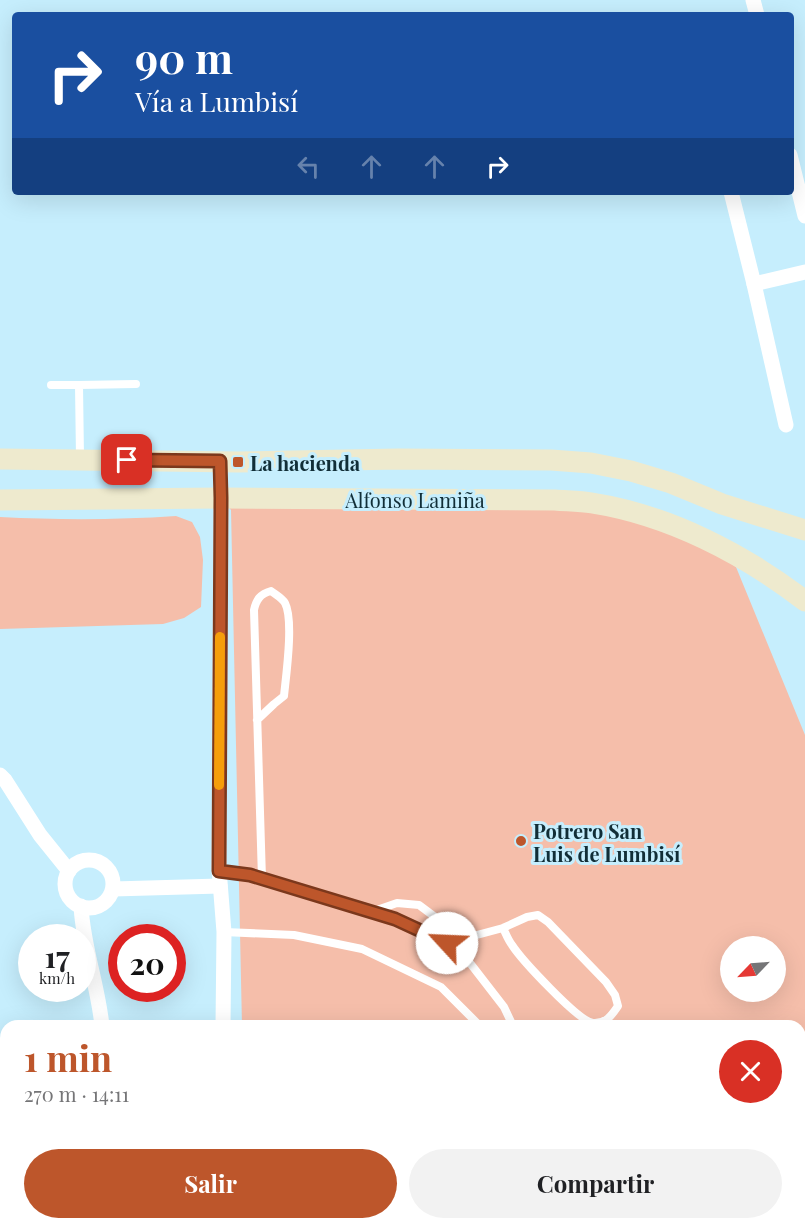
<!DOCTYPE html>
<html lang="es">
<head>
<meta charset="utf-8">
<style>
  body { margin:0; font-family:"Playfair Display",serif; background:#f2f2f2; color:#202124; height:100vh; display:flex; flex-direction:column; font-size:22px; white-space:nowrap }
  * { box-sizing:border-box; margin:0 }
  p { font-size:20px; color:#757577 }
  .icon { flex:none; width:33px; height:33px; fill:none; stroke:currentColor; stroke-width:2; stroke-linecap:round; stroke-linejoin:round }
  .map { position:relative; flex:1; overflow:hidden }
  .sheet { position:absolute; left:0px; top:1020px; width:806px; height:210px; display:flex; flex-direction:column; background:#fff; border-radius:18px 18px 0 0; box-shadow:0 6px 24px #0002 }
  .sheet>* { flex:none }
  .banner { position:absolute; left:12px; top:12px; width:782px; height:183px; border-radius:6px; box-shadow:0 6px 24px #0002; background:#1a4fa0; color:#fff; overflow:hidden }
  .needle { width:39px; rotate:245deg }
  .buttons { position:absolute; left:720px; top:936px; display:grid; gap:12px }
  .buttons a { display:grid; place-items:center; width:66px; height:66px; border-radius:50%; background:#fff; box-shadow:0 6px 24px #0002; font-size:30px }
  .speed { position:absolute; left:18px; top:924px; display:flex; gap:12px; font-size:30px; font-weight:700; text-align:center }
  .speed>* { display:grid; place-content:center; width:78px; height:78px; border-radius:50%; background:#fff; box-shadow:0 6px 24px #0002; line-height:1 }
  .speed small { font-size:15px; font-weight:400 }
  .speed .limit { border:9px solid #d22; background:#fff; color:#111 }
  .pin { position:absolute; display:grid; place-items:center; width:51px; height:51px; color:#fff; margin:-26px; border-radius:12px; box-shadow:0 3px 9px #0006 }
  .me { position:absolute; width:66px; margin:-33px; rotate:295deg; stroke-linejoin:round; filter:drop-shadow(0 0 4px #0008) }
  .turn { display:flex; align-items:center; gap:21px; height:126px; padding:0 24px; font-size:27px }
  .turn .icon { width:78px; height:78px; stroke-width:2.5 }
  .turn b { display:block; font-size:42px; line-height:51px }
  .lanes { display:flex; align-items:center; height:57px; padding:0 24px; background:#0003; justify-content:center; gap:30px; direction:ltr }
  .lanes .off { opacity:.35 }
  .round { display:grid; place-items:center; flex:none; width:63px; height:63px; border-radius:32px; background:#f2f2f2 }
  .head { display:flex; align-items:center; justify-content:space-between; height:102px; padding:0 24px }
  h1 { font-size:36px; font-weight:700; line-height:45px; color:#bd562b }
  .button { display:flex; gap:12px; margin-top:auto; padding:12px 24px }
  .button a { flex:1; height:69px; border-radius:36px; background:#bd562b; color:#fff; font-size:24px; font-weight:700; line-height:69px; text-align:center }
  .button a+a { background:#f2f2f2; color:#202124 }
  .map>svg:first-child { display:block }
</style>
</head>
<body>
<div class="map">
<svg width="805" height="1230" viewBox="0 0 805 1230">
  <rect width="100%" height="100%" fill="#c6eefd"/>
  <g fill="#f5beaa" fill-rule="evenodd">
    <path d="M 221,498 L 591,502 L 679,528 L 736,567 L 805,735 L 805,1230 L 246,1230 L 246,1224 L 800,1224 L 800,1026 L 242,1026 L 231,510 ZM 730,946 L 776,946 L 776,992 L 730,992 Z"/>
    <path d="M 176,516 L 192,522 L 200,537 L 203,560 L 201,607 L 184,618 L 163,624 L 0,629 L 0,517 C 58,520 117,520 176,516 Z"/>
  </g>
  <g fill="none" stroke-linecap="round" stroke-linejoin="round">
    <g stroke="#fff" stroke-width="8">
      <path d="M 51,385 L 79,385"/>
      <path d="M 80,458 L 79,385 L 136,384"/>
      <path d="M 257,720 L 274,704 L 284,696 C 286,676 294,620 285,603 C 282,598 276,595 271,591 C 260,594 256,600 254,610 L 262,879"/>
      <path d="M 219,871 L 250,875 L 395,919 L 447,943 L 463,954 L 504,1007 L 513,1026"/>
      <path d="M 371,912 L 397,903 L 419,905 L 435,917 L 443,927 L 447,943 L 503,928 L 527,917 L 538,915 L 548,922 L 606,982 L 615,995 L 618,1006 C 612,1015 606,1024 593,1023 C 578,1021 521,959 512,945 C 508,940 506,934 503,928"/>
      <path d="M 224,932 L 294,935 L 362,949 L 441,987 L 480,1026"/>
      <path d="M 570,1224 L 570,1230"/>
      <path d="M 613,1224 L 614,1230"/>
      <path d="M 654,1230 L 655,1224"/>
      <path d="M 690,1230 L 691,1224"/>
    </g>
    <g stroke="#fff" stroke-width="15">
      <path d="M 753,0 L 757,15"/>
      <path d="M 790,155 L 805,216"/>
      <path d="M 731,192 L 754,284 L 805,272"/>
      <path d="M 754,284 L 786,425"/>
      <path d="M 220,461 L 221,498 L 219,869 L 224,932 L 223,1026"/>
      <path d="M 0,775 L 5,780 L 40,835 L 69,871"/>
      <circle cx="89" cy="884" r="24"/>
      <path d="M 113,889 L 220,886"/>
      <path d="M 81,906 C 83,947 98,985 102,1026"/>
      <path d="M 93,1230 L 93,1224"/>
      <path d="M 220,1230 L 220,1224"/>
    </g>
    <g stroke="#eeeace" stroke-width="21">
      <path d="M 0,459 L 238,462 L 398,459 L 551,460 L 591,463 L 631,471 L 671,483 L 722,504 L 805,530"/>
      <path d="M 0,500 L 221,498 L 555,500 C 567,501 580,501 592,503 C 669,515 744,554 805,601"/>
    </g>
  </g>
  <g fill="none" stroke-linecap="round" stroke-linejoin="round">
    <g stroke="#7b381c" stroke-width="15">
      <path id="route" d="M 127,460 L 220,461 L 221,498 L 219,871 L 250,875 L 395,919 L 447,943"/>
    </g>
    <use href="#route" stroke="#bd562b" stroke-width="10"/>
    <path stroke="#f59e0b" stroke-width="10" d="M 219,785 L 220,637"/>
  </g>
  <g fill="#bd562b" stroke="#c6eefd" stroke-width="2">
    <rect x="232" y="456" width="12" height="12" rx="3"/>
    <circle cx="521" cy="841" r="6"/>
  </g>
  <g text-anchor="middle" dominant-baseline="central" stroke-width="6" stroke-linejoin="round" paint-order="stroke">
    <g font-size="20" font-weight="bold" fill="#112e37" stroke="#c6eefd" text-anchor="start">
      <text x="250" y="462">La hacienda</text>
      <text x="533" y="830">Potrero San<tspan x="533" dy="23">Luis de Lumbisí</tspan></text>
    </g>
    <g font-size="20" fill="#112e37" stroke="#c6eefd">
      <text x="415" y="499">Alfonso Lamiña</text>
    </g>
  </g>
</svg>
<div class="buttons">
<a><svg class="needle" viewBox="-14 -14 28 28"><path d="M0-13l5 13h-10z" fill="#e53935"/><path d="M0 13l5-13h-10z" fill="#757577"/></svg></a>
</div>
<div class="speed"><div>17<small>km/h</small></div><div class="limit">20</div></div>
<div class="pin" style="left:127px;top:460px;background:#d93025"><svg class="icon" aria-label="arrive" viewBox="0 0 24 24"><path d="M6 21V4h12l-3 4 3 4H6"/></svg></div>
<svg class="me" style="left:447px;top:943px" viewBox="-20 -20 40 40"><circle r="19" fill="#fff"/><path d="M0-13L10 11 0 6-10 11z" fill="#bd562b"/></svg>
<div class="banner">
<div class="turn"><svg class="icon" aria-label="right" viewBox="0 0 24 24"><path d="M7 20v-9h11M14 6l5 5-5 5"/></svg><div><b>90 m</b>Vía a Lumbisí</div></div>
<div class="lanes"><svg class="icon off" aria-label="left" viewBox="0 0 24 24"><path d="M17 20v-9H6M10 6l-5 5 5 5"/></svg><svg class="icon off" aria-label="ahead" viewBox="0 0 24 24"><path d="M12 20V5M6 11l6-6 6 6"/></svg><svg class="icon off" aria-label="ahead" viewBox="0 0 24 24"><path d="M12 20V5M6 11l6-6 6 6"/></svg><svg class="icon" aria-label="right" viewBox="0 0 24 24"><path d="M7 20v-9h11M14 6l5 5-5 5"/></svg></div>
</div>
<section class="sheet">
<div class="head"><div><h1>1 min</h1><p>270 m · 14:11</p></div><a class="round" style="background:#d93025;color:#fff"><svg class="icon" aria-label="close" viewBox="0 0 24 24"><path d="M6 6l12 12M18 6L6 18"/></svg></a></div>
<div class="button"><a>Salir</a><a>Compartir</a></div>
</section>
</div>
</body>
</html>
